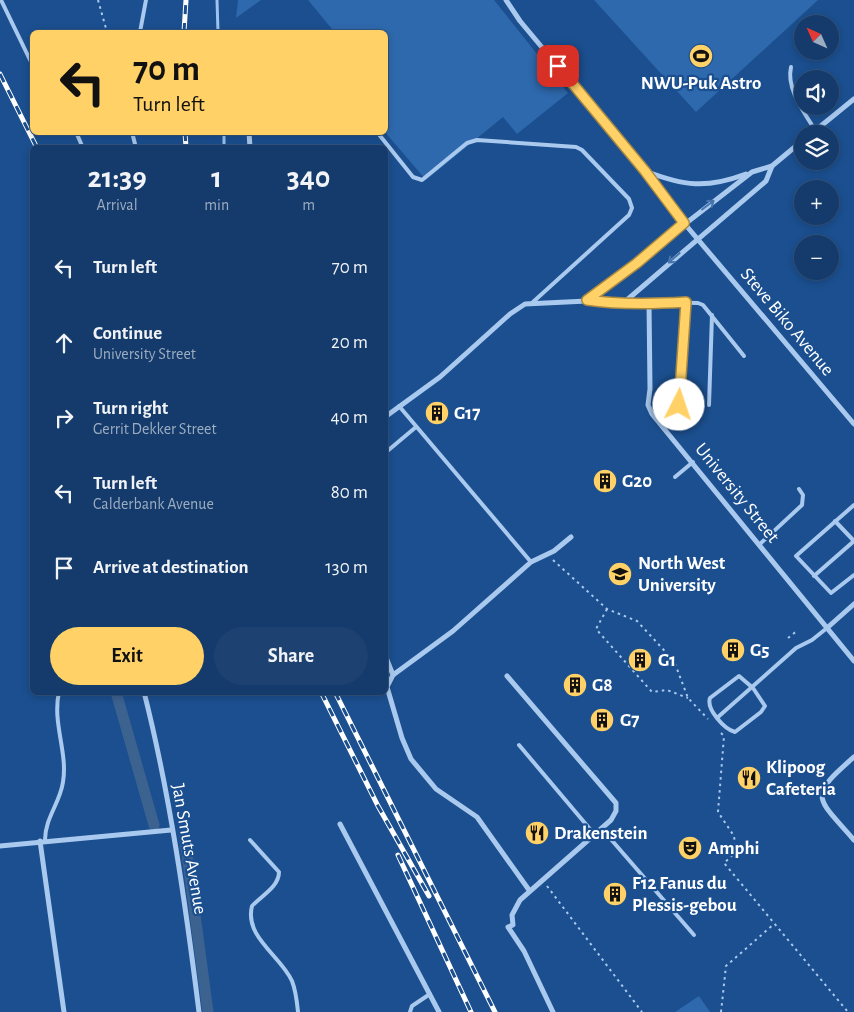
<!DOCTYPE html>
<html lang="en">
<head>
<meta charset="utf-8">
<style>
  body { margin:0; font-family:"Alegreya Sans",sans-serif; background:#1d4271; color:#f1f3f6; height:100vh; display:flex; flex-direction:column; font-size:19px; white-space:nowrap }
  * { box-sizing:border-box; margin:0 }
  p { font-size:16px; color:#9dadc1 }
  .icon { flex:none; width:28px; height:28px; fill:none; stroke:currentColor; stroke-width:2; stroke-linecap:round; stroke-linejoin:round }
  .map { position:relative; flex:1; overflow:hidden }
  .details { position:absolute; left:30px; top:145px; width:358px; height:550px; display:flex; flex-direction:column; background:#143b6b; border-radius:8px; box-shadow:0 2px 8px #0003,0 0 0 1px #33557e }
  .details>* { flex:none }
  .guide { position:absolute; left:30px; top:30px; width:358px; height:105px; border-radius:8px; box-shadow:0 2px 8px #0003,0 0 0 1px #33557e; background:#ffd166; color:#111; overflow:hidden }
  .needle { width:32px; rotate:315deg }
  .controls { position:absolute; left:794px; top:15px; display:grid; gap:10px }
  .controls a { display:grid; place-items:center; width:45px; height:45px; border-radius:50%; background:#143b6b; box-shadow:0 2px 8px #0003,0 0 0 1px #33557e; font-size:25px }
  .pin { position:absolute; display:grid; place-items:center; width:42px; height:42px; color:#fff; margin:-21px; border-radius:10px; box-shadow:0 2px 8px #0006 }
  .me { position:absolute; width:55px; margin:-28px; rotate:4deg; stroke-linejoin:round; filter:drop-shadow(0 0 4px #0008) }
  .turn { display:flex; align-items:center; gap:18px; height:105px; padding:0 20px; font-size:22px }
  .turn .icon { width:65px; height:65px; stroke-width:2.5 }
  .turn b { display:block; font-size:35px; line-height:42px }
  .eta { display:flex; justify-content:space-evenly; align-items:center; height:85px; text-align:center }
  .eta b { font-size:30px; font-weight:700; line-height:35px }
  .primary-button { display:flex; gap:10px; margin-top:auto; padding:10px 20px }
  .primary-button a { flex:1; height:58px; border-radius:30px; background:#ffd166; color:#111; font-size:20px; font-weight:700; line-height:58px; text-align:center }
  .primary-button a+a { background:#1d4271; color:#f1f3f6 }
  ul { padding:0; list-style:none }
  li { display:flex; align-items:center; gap:15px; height:75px; padding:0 20px }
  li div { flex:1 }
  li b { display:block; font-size:19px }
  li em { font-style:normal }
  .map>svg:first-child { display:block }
</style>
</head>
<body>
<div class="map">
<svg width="854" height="1012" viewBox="0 0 854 1012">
  <rect width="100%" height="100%" fill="#1b4f8f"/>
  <g fill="#2e69ad">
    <path d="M 238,0 L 261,0 L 236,18 Z"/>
    <path d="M 308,0 L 494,0 L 568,93 L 517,134 L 503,117 L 426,180 L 385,132 L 385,32 L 327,32 L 332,29 Z"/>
    <path d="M 594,0 L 818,0 L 696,112 Z"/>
    <path d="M 699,996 L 710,1012 L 675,1012 Z"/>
  </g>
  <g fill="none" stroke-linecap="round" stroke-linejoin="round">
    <g stroke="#9cc4f0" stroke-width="3">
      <path d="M 217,0 L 218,32"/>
      <path d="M 224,132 L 224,148"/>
    </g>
    <g stroke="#3c6290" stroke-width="11">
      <path d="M 116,692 L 154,825"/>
      <path d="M 184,832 L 208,1012"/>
    </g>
    <g stroke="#a9c9ee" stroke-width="2" stroke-dasharray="2.5 4" stroke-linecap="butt">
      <path d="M 98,0 L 107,32"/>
      <path d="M 553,560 L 607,609 L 637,621 L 674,661 L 688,698 L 708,719"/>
      <path d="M 607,609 L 596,629 L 652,692 L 667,690 L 688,698"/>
      <path d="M 788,638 L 798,630"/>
      <path d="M 721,733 L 724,736 L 718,812 L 734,836 L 736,852 L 724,863 L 848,1012"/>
      <path d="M 547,886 L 642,1012"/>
      <path d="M 721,1012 L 726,966 L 774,924"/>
    </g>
    <g stroke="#a9c9ee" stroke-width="4">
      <path d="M 1,0 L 32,64"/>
      <path d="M 140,32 L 146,0"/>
      <path d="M 791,67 C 786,89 804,112 815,130"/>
      <path d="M 76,132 L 83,148"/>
      <path d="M 132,132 L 136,148"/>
      <path d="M 377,132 L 413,177 L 422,180 L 467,143 L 477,140 L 576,147 L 582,150 L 629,199 L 632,208 L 629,215 L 533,302"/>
      <path d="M 649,302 L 698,303 L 703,305 L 744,356"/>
      <path d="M 679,405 L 686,302"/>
      <path d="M 709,405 L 712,315"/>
      <path d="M 399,406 L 531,562"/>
      <path d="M 385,453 L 416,427"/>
      <path d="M 675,477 L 693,462"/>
      <path d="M 854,505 L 796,556 L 831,593 L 854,575"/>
      <path d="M 760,544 L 802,505 L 803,495 L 799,489"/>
      <path d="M 814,576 L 854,541 L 835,521"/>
      <path d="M 739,676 L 753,688 L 765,706 L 761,712 L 735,732 C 724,729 706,709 710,698 Z"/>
      <path d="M 718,717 L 796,648 L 812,640 L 827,628"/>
      <path d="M 519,745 L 595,835"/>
      <path d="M 602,829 L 694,935"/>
      <path d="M 45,840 C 45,818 60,803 63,782 C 68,752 52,723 59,692"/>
      <path d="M 250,840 L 279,872 C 279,887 261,896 252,906 C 244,937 281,956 292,981 C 296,991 297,1002 298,1012"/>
      <path d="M 410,1012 L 412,1006 L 430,994"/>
    </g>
    <g stroke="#a9c9ee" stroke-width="5">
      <path d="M 506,0 L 520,21 L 645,171 L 684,223 L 854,424"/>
      <path d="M 249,132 L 250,148"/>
      <path d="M 811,134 L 854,99"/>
      <path d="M 645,171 C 684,186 706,189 746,174"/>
      <path d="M 587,300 L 752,172 L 772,166 L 802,141"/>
      <path d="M 621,305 L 766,181 L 772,166"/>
      <path d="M 385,417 L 440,377 L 510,314 L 525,304 L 587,301 L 621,305 L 649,302 L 650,389 L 648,405 L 652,414 L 854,661"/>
      <path d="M 827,628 L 854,604"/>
      <path d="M 385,655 L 393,675"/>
      <path d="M 507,676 L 616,803 L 616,811 L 611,820 L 520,900 L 512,915 L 513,925 L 508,927 L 524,951 L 553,1012"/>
      <path d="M 144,692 C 170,794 186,908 199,1012"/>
      <path d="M 854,757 C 807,798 816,796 854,840"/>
      <path d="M 340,824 L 439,1012"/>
      <path d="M 40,841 L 64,1012"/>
      <path d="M 0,846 L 171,830"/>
      <path d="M 529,890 L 477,817 L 436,789 L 411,759 L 402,738 L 387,687 L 393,675 L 453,631 L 531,562 L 554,551 L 571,537"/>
    </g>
    <g stroke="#fff" stroke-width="5">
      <g id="rail">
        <path d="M 184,32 L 186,0"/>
        <path d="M 0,74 L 37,148"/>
        <path d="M 185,132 L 186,148"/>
        <path d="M 321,692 L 378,806 L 429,896"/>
        <path d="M 335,692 L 495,1012"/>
        <path d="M 398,855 L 471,1012"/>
      </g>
    </g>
    <use href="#rail" stroke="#1b4f8f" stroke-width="3" stroke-dasharray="9" stroke-linecap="butt"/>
  </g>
  <defs><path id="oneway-shaft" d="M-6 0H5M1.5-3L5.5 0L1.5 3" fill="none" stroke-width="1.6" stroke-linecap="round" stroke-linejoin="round" transform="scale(1.25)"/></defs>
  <g stroke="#4674ac">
    <use href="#oneway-shaft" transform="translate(708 205) rotate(-37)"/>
    <use href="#oneway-shaft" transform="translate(674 258) rotate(139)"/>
  </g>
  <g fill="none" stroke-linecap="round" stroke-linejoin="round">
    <g stroke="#a68842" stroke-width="12">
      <path id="route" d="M 558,66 L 645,171 L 684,223 L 637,263 L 587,300 C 620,305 653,304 686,302 L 679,405"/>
    </g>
    <use href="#route" stroke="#ffd166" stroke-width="9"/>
  </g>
  <defs>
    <g id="stadium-disc" transform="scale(1.25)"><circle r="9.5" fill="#ffd166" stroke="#1b4f8f"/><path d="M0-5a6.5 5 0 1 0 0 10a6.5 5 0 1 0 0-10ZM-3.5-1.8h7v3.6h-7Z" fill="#111"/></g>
    <g id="building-disc" transform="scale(1.25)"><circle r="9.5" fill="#ffd166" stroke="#1b4f8f"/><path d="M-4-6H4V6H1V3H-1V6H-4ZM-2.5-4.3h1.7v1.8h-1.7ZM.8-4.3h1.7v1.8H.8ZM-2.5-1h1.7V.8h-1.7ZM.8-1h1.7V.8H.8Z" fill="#111"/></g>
    <g id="university-disc" transform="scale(1.25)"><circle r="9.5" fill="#ffd166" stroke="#1b4f8f"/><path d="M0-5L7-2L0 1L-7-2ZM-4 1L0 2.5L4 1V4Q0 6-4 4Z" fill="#111"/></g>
    <g id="restaurant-disc" transform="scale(1.25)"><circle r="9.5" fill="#ffd166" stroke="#1b4f8f"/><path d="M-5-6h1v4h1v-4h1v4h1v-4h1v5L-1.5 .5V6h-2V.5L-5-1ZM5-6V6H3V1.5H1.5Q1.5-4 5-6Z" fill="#111"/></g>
    <g id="theatre-disc" transform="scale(1.25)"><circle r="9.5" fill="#ffd166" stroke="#1b4f8f"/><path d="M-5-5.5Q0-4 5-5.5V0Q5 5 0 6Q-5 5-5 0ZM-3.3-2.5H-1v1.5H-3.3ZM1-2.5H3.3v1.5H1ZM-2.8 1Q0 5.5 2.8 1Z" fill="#111"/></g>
  </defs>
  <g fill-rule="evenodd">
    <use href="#stadium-disc" x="701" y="56"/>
    <use href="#building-disc" x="437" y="413"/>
    <use href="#building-disc" x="605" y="481"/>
    <use href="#university-disc" x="620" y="574"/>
    <use href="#building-disc" x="733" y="650"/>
    <use href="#building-disc" x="640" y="660"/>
    <use href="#building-disc" x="575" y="685"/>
    <use href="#building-disc" x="602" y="720"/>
    <use href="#restaurant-disc" x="749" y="778"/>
    <use href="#restaurant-disc" x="537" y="833"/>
    <use href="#theatre-disc" x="690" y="848"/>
    <use href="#building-disc" x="615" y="894"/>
  </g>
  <g text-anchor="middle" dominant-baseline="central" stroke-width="4.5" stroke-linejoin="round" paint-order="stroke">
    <g font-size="19" font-weight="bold" fill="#fff" stroke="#1b4f8f" text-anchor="start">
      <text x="701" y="83" text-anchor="middle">NWU-Puk Astro</text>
      <text x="454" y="413">G17</text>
      <text x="622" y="481">G20</text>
      <text x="638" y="563">North West<tspan x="638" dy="22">University</tspan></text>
      <text x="750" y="650">G5</text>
      <text x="658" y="660">G1</text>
      <text x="592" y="685">G8</text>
      <text x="620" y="720">G7</text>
      <text x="766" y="767">Klipoog<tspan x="766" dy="22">Cafeteria</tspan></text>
      <text x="554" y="833">Drakenstein</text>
      <text x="708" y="848">Amphi</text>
      <text x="632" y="883">F12 Fanus du<tspan x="632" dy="22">Plessis-gebou</tspan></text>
    </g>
    <g font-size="19" fill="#fff" stroke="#1b4f8f">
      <text transform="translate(787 322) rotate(50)">Steve Biko Avenue</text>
      <text transform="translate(737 493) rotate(51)">University Street</text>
      <text transform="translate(189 849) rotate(80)">Jan Smuts Avenue</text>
    </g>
  </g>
</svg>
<div class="controls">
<a><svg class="needle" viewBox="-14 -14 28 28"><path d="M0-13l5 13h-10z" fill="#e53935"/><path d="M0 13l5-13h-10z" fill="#9dadc1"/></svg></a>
<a><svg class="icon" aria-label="sound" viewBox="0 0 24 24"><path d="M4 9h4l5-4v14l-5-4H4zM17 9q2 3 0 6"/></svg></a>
<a><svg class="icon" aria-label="layers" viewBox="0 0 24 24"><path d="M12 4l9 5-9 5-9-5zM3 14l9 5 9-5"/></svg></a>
<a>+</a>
<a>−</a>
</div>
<div class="pin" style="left:558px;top:66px;background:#d93025"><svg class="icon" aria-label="arrive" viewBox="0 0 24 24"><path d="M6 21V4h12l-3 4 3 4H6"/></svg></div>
<svg class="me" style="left:679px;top:405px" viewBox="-20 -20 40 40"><circle r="19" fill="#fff"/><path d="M0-13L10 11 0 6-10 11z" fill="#ffd166"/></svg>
<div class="guide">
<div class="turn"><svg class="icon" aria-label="left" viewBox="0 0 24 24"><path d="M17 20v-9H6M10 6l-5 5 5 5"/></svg><div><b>70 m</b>Turn left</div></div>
</div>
<section class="details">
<div class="eta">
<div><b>21:39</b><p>Arrival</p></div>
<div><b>1</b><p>min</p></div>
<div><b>340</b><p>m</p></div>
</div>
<ul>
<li><svg class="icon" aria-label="left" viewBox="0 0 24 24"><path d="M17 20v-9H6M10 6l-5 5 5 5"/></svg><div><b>Turn left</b></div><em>70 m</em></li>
<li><svg class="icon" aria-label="ahead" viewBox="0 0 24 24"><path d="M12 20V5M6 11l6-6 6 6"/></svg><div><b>Continue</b><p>University Street</p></div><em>20 m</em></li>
<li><svg class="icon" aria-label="right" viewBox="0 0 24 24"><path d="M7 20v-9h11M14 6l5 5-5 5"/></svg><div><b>Turn right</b><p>Gerrit Dekker Street</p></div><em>40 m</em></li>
<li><svg class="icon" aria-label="left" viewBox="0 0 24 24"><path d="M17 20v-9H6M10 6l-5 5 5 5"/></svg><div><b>Turn left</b><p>Calderbank Avenue</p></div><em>80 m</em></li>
<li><svg class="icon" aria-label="arrive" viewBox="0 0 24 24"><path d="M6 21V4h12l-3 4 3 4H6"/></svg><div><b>Arrive at destination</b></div><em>130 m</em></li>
</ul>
<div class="primary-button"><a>Exit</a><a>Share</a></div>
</section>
</div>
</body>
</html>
